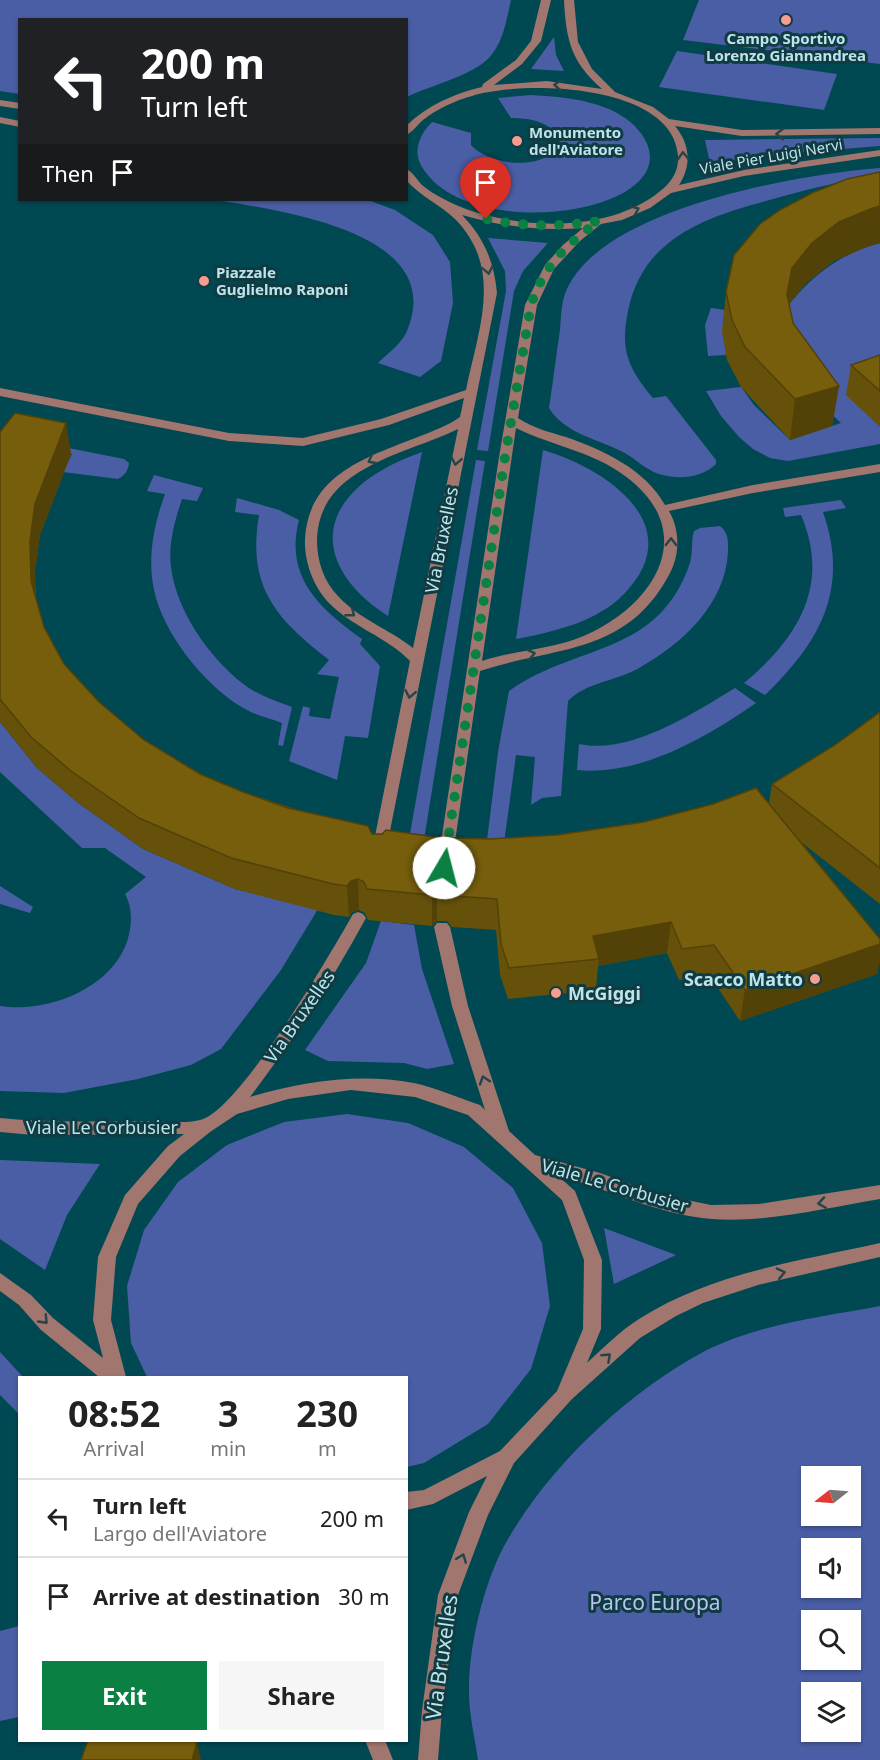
<!DOCTYPE html>
<html lang="en">
<head>
<meta charset="utf-8">
<style>
  body { margin:0; font-family:"Noto Sans",sans-serif; background:#f6f6f6; color:#222; height:100vh; display:flex; flex-direction:column; font-size:22px; white-space:nowrap }
  * { box-sizing:border-box; margin:0 }
  p { font-size:20px; color:#767676 }
  .icon { flex:none; width:33px; height:33px; fill:none; stroke:currentColor; stroke-width:2; stroke-linecap:round; stroke-linejoin:round }
  .map { position:relative; flex:1; overflow:hidden }
  .side { position:absolute; left:18px; top:1376px; width:390px; height:366px; display:flex; flex-direction:column; background:#fff; border-radius:0px; box-shadow:0 2px 4px #0004 }
  .side>* { flex:none }
  .banner { position:absolute; left:18px; top:18px; width:390px; height:183px; border-radius:0px; box-shadow:0 2px 4px #0004; background:#202124; color:#fff; overflow:hidden }
  .needle { width:39px; rotate:253deg }
  .tools { position:absolute; left:801px; top:1466px; display:grid; gap:12px }
  .tools a { display:grid; place-items:center; width:60px; height:60px; border-radius:0px; background:#fff; box-shadow:0 2px 4px #0004; font-size:30px }
  .pin { position:absolute; display:grid; place-items:center; width:51px; height:51px; color:#fff; margin:-62px -26px; border-radius:50% 50% 50% 0; rotate:-45deg; box-shadow:0 0 6px #0007 }
  .pin .icon { rotate:45deg }
  .me { position:absolute; width:66px; margin:-33px; rotate:8deg; stroke-linejoin:round; filter:drop-shadow(0 0 4px #0008) }
  .turn { display:flex; align-items:center; gap:21px; height:126px; padding:0 24px; font-size:27px }
  .turn .icon { width:78px; height:78px; stroke-width:2.5 }
  .turn b { display:block; font-size:42px; line-height:51px }
  .then { display:flex; align-items:center; height:57px; padding:0 24px; background:#0003; gap:12px; font-size:22px }
  .eta { display:flex; justify-content:space-evenly; align-items:center; height:102px; text-align:center }
  .eta b { font-size:36px; font-weight:700; line-height:42px }
  .primary-button { display:flex; gap:12px; margin-top:auto; padding:12px 24px }
  .primary-button a { flex:1; height:69px; border-radius:0px; background:#0b8043; color:#fff; font-size:24px; font-weight:700; line-height:69px; text-align:center }
  .primary-button a+a { background:#f6f6f6; color:#222 }
  ul { padding:0; list-style:none }
  li { display:flex; align-items:center; gap:18px; height:78px; padding:0 24px; border-top:2px solid #e0e0e0 }
  li div { flex:1 }
  li b { display:block; font-size:22px }
  li em { font-style:normal }
  .map>svg:first-child { display:block }
</style>
</head>
<body>
<div class="map">
<svg width="880" height="1760" viewBox="0 0 880 1760">
  <rect width="100%" height="100%" fill="#004852"/>
  <g fill="#4a5ea5" fill-rule="evenodd">
    <path d="M 0,0 L 511,0 C 507,18 504,38 493,53 C 478,75 430,85 407,97 L 406,20 L 20,20 L 19,94 L 0,91 Z"/>
    <path d="M 699,0 L 880,0 L 880,64 L 683,40 Z"/>
    <path d="M 554,37 L 556,55 L 564,71 L 531,69 Z"/>
    <path d="M 677,51 L 837,74 L 824,110 L 659,87 Z"/>
    <path d="M 531,95 C 567,97 616,101 640,132 C 700,211 470,248 422,167 C 412,151 420,134 432,122 L 471,133 L 471,145 C 489,166 551,173 560,140 C 551,121 529,118 511,118 L 498,98 Z"/>
    <path d="M 880,138 L 880,146 L 805,152 L 710,163 L 705,140 Z"/>
    <path d="M 880,168 L 880,175 C 844,180 809,189 773,199 C 709,216 643,236 628,311 C 620,350 628,368 653,398 L 666,396 L 716,460 L 716,464 C 702,478 677,480 659,474 C 646,470 636,459 623,452 C 598,439 565,434 549,408 C 553,382 556,356 560,330 C 561,319 561,305 565,294 C 595,209 800,174 880,168 Z"/>
    <path d="M 217,200 L 368,200 L 395,210 L 433,235 L 450,262 L 453,303 L 441,361 L 420,377 L 378,363 C 387,354 401,344 406,333 C 451,232 279,211 217,200 Z"/>
    <path d="M 488,238 L 548,243 L 523,271 L 514,291 L 488,451 L 477,450 L 506,291 L 505,271 Z"/>
    <path d="M 880,243 L 880,444 L 788,461 L 770,458 L 753,449 L 739,437 L 721,416 L 706,391 L 741,387 L 754,405 L 790,440 L 841,423 L 810,394 L 787,307 C 812,275 840,254 880,243 Z"/>
    <path d="M 711,308 L 726,310 L 726,355 L 708,356 L 705,325 Z"/>
    <path d="M 33,441 L 124,459 L 129,463 C 128,471 125,475 118,479 L 63,472 L 72,454 L 20,444 Z"/>
    <path d="M 543,450 C 605,468 691,525 624,594 C 597,622 553,632 516,639 Z"/>
    <path d="M 422,452 L 388,616 C 349,592 313,547 345,502 C 363,477 394,462 422,452 Z"/>
    <path d="M 476,460 L 485,461 L 423,846 L 408,845 Z"/>
    <path d="M 154,475 L 203,488 L 197,501 L 182,499 C 175,520 168,544 171,567 C 176,610 209,657 242,683 C 257,695 275,701 292,707 L 283,746 L 278,745 L 282,723 C 271,719 258,716 247,710 C 209,690 168,640 156,598 C 146,563 153,527 165,494 L 147,491 Z"/>
    <path d="M 237,498 L 279,510 L 299,520 C 284,577 320,609 362,639 L 360,644 L 380,666 L 368,738 L 345,736 L 337,780 L 289,761 L 303,706 L 310,708 L 309,716 L 330,719 L 339,677 L 317,674 L 329,660 C 275,618 247,587 259,515 L 235,512 Z"/>
    <path d="M 841,500 L 846,508 L 823,512 C 850,589 820,642 765,695 L 744,683 C 798,638 831,585 801,515 L 785,517 L 783,508 Z"/>
    <path d="M 720,526 C 729,533 728,541 728,551 C 726,604 682,644 639,668 C 617,681 586,682 568,701 L 561,796 L 542,798 L 531,805 L 535,757 L 516,755 L 504,843 L 487,840 L 498,752 L 509,691 C 576,643 658,657 690,563 C 693,552 691,541 694,531 L 700,528 Z"/>
    <path d="M 735,688 L 756,703 C 705,738 641,776 577,770 L 579,744 C 630,755 692,714 735,688 Z"/>
    <path d="M 0,722 L 37,768 L 77,802 L 143,849 L 235,889 L 318,909 L 281,970 L 221,1049 L 191,1065 L 138,1079 L 64,1093 L 0,1091 L 0,1006 C 50,1014 122,985 130,929 C 132,917 131,905 125,894 L 146,877 L 105,848 L 82,848 L 0,772 Z"/>
    <path d="M 0,886 L 33,907 L 30,913 L 0,904 Z"/>
    <path d="M 381,921 L 414,925 L 422,969 L 454,1064 L 427,1069 L 404,1063 L 328,1061 L 305,1050 L 366,963 Z"/>
    <path d="M 347,1114 L 408,1123 L 464,1147 L 513,1188 L 542,1243 L 550,1306 L 531,1369 L 488,1424 L 424,1463 L 407,1467 L 406,1377 L 147,1377 L 131,1343 L 127,1286 L 144,1230 L 178,1182 L 227,1145 L 284,1122 Z"/>
    <path d="M 0,1160 L 100,1164 L 67,1215 L 45,1270 L 0,1239 Z"/>
    <path d="M 604,1228 L 676,1255 L 614,1284 Z"/>
    <path d="M 880,1306 L 880,1760 L 478,1760 C 475,1738 469,1715 469,1693 C 468,1649 483,1587 503,1548 C 545,1470 626,1393 705,1351 C 758,1324 822,1317 880,1306 ZM 812,1476 L 850,1476 L 850,1515 L 812,1515 ZM 812,1548 L 850,1548 L 850,1587 L 812,1587 ZM 812,1620 L 850,1620 L 850,1659 L 812,1659 ZM 812,1692 L 850,1692 L 850,1731 L 812,1731 Z"/>
    <path d="M 0,1352 L 23,1377 L 20,1377 L 19,1414 L 0,1395 Z"/>
    <path d="M 19,1626 L 19,1717 L 0,1721 L 0,1631 Z"/>
  </g>
  <g fill="none" stroke-linecap="round" stroke-linejoin="round">
    <g fill="#a0766e" fill-rule="evenodd">
      <path d="M 541,0 L 551,0 L 541,41 L 522,64 L 494,85 L 547,81 L 602,89 C 571,62 566,40 564,0 L 574,0 L 578,42 L 592,69 L 615,92 L 653,107 L 669,119 L 742,130 L 880,128 L 880,134 L 742,136 L 675,126 C 690,144 692,165 679,185 L 744,170 L 880,150 L 880,156 L 744,176 L 671,193 L 650,208 L 622,220 L 601,224 L 580,241 L 554,269 L 537,305 L 518,418 C 533,428 549,432 566,437 C 603,450 645,469 665,505 L 753,485 L 880,464 L 880,472 L 753,493 L 669,511 C 680,530 680,554 670,573 C 627,656 554,646 480,671 L 452,862 L 450,866 L 440,866 L 438,862 L 499,457 L 525,305 L 545,265 L 563,245 L 583,228 C 541,231 503,227 462,215 C 484,238 494,261 497,293 L 386,851 L 379,856 L 372,851 L 410,661 C 387,637 352,627 328,602 C 313,586 304,561 305,539 C 309,459 399,451 454,421 L 460,417 L 464,398 L 389,425 L 303,446 L 229,441 L 0,396 L 0,388 L 229,433 L 303,438 L 381,419 L 466,390 C 478,330 504,270 456,220 C 441,205 421,197 406,180 L 406,169 C 413,172 417,180 422,185 C 434,195 451,203 466,209 C 523,229 602,232 654,196 C 668,186 679,175 678,156 C 673,83 522,80 472,96 C 454,101 437,109 423,120 C 417,125 413,132 406,135 L 406,126 C 428,105 453,94 482,87 L 483,84 L 516,60 L 531,41 ZM 516,428 C 552,446 592,451 625,476 C 705,535 649,612 576,639 C 545,650 512,651 482,661 ZM 458,429 L 413,648 C 389,629 359,619 338,596 C 324,582 317,561 317,541 C 318,467 405,455 458,429 Z"/>
      <path d="M 0,100 L 20,103 L 20,109 L 0,106 Z"/>
      <path d="M 0,117 L 20,121 L 20,127 L 0,123 Z"/>
      <path d="M 358,912 L 363,914 L 366,918 C 332,981 293,1040 250,1097 C 304,1081 359,1073 414,1083 C 436,1088 459,1098 480,1105 L 485,1110 L 452,1006 L 434,927 L 437,923 L 447,923 L 450,927 L 468,1006 L 509,1131 L 535,1155 L 600,1173 L 658,1194 L 711,1205 L 759,1204 L 880,1185 L 880,1199 C 825,1208 767,1223 712,1219 C 659,1215 608,1189 557,1175 L 575,1191 L 602,1260 L 601,1329 L 587,1363 C 603,1348 620,1331 639,1319 C 711,1273 799,1261 880,1243 L 880,1257 L 758,1285 L 703,1303 L 676,1316 L 640,1338 L 572,1399 L 514,1463 L 488,1515 L 458,1595 L 442,1710 L 438,1760 L 418,1760 L 422,1710 L 438,1595 L 469,1512 L 487,1476 L 433,1504 L 406,1510 L 406,1492 L 424,1490 L 500,1451 L 557,1391 L 583,1329 L 584,1260 L 562,1200 L 468,1115 L 415,1097 L 351,1090 L 288,1099 L 237,1114 L 210,1132 L 180,1156 L 138,1204 L 116,1257 L 111,1320 L 126,1377 L 99,1377 L 41,1330 L 19,1305 L 0,1291 L 0,1273 L 31,1295 L 53,1318 L 103,1358 L 93,1320 L 98,1257 L 125,1195 L 168,1146 L 184,1134 L 33,1135 L 0,1132 L 0,1118 C 48,1123 97,1121 146,1121 C 162,1121 184,1124 200,1120 C 239,1111 331,953 353,914 Z"/>
      <path d="M 365,1740 L 385,1740 L 393,1760 L 373,1760 Z"/>
    </g>
  </g>
  <g fill="#65510a">
    <path d="M 880,172 L 880,243 L 866,247 L 834,261 L 806,283 L 789,304 L 793,323 L 839,386 L 832,426 L 790,440 L 741,387 L 727,360 L 722,331 L 726,292 Z"/>
    <path d="M 880,355 L 880,427 L 846,395 L 851,365 Z"/>
    <path d="M 66,423 L 71,454 L 40,535 L 35,572 L 36,598 L 44,627 L 64,664 L 99,702 L 144,740 L 200,774 L 243,792 L 372,834 L 439,843 L 557,835 L 769,803 L 772,784 L 835,745 L 880,712 L 880,904 L 801,842 L 880,939 L 880,959 L 877,974 L 740,1021 L 710,976 L 679,980 L 667,953 L 598,966 L 596,990 L 508,999 L 500,975 L 496,930 L 452,927 L 447,921 L 437,921 L 432,926 L 368,920 L 365,913 L 359,910 L 352,912 L 349,917 L 334,915 L 235,889 L 143,849 L 77,802 L 37,768 L 0,722 L 0,432 Z"/>
  </g>
  <g fill="#534208">
    <path d="M 880,206 L 880,243 L 866,247 L 834,261 L 806,283 L 787,307 L 787,294 L 792,268 L 812,243 L 839,222 L 873,208 Z"/>
    <path d="M 839,386 L 832,426 L 790,440 L 795,399 Z"/>
    <path d="M 66,423 L 71,454 L 40,535 L 35,572 L 36,612 L 31,581 L 30,541 L 35,504 Z"/>
    <path d="M 358,879 L 359,910 L 352,912 L 349,917 L 347,886 L 351,881 Z"/>
    <path d="M 437,890 L 437,921 L 432,926 L 432,895 Z"/>
    <path d="M 671,922 L 667,953 L 598,966 L 599,959 L 593,936 Z"/>
    <path d="M 880,944 L 880,959 L 877,974 L 740,1021 L 745,990 Z"/>
    <path d="M 197,1742 L 201,1760 L 192,1760 Z"/>
  </g>
  <g fill="#765e0c" stroke="#534208" stroke-width="1.5">
    <path d="M 880,172 L 880,206 L 873,208 L 839,222 L 812,243 L 792,268 L 787,294 L 793,323 L 839,386 L 795,399 L 745,347 L 732,320 L 726,292 L 734,255 L 760,224 L 780,210 L 812,193 L 847,179 Z"/>
    <path d="M 880,355 L 880,391 L 851,365 Z"/>
    <path d="M 15,413 L 66,423 L 35,504 L 30,541 L 31,581 L 44,627 L 64,664 L 99,702 L 144,740 L 200,774 L 243,792 L 288,808 L 368,826 L 372,834 L 382,834 L 386,830 L 435,837 L 439,843 L 449,843 L 453,838 L 490,839 L 557,835 L 644,822 L 713,804 L 756,788 L 880,939 L 880,944 L 745,990 L 714,945 L 682,949 L 671,922 L 593,936 L 599,959 L 509,968 L 501,944 L 497,899 L 453,896 L 447,890 L 437,890 L 432,895 L 367,889 L 364,882 L 358,879 L 351,881 L 347,886 L 333,884 L 231,858 L 139,818 L 71,771 L 31,737 L 0,699 L 0,432 Z"/>
    <path d="M 880,712 L 880,868 L 772,784 L 835,745 Z"/>
    <path d="M 88,1740 L 189,1740 L 197,1742 L 192,1760 L 81,1760 Z"/>
  </g>
  <defs><path id="oneway-chevron" d="M-2-3.5L2.5 0L-2 3.5" fill="none" stroke-width="1.6" stroke-linecap="round" stroke-linejoin="round" transform="scale(1.5)"/></defs>
  <g stroke="#264449">
    <use href="#oneway-chevron" transform="translate(558 85) rotate(-176)"/>
    <use href="#oneway-chevron" transform="translate(780 134) rotate(-179)"/>
    <use href="#oneway-chevron" transform="translate(683 156) rotate(-92)"/>
    <use href="#oneway-chevron" transform="translate(635 210) rotate(-23)"/>
    <use href="#oneway-chevron" transform="translate(488 270) rotate(79)"/>
    <use href="#oneway-chevron" transform="translate(372 460) rotate(152)"/>
    <use href="#oneway-chevron" transform="translate(456 461) rotate(101)"/>
    <use href="#oneway-chevron" transform="translate(671 542) rotate(-90)"/>
    <use href="#oneway-chevron" transform="translate(351 613) rotate(38)"/>
    <use href="#oneway-chevron" transform="translate(531 654) rotate(-13)"/>
    <use href="#oneway-chevron" transform="translate(410 694) rotate(101)"/>
    <use href="#oneway-chevron" transform="translate(484 1080) rotate(-108)"/>
    <use href="#oneway-chevron" transform="translate(822 1203) rotate(171)"/>
    <use href="#oneway-chevron" transform="translate(781 1273) rotate(-13)"/>
    <use href="#oneway-chevron" transform="translate(44 1320) rotate(46)"/>
    <use href="#oneway-chevron" transform="translate(607 1357) rotate(-43)"/>
    <use href="#oneway-chevron" transform="translate(462 1558) rotate(-69)"/>
  </g>
  <g fill="none" stroke-linecap="round" stroke-linejoin="round">
    <path stroke="#0b8043" stroke-width="10" stroke-dasharray="0 18" d="M 444,868 L 505,457 L 531,305 C 543,267 567,244 599,221 C 561,227 524,227 486,219"/>
  </g>
  <g fill="#f59d8e" stroke="#103b42" stroke-width="2">
    <circle cx="786" cy="20" r="6"/>
    <circle cx="517" cy="141" r="6"/>
    <circle cx="204" cy="281" r="6"/>
    <circle cx="815" cy="979" r="6"/>
    <circle cx="556" cy="993" r="6"/>
  </g>
  <g text-anchor="middle" dominant-baseline="central" stroke-width="6" stroke-linejoin="round" paint-order="stroke">
    <g font-size="15" font-weight="bold" fill="#bee4eb" stroke="#103b42" text-anchor="start">
      <text x="786" y="38" text-anchor="middle">Campo Sportivo<tspan x="786" dy="17">Lorenzo Giannandrea</tspan></text>
      <text x="529" y="132">Monumento<tspan x="529" dy="17">dell'Aviatore</tspan></text>
      <text x="216" y="272">Piazzale<tspan x="216" dy="17">Guglielmo Raponi</tspan></text>
    </g>
    <g font-size="15" fill="#bee4eb" stroke="#103b42">
      <text transform="translate(771 156) rotate(-10)">Viale Pier Luigi Nervi</text>
    </g>
    <g font-size="18" fill="#bee4eb" stroke="#103b42">
      <text transform="translate(441 540) rotate(-79)">Via Bruxelles</text>
      <text transform="translate(299 1016) rotate(-55)">Via Bruxelles</text>
      <text x="102" y="1127">Viale Le Corbusier</text>
      <text transform="translate(615 1185) rotate(16)">Viale Le Corbusier</text>
    </g>
    <g font-size="18" font-weight="bold" fill="#bee4eb" stroke="#103b42" text-anchor="end">
      <text x="803" y="979">Scacco Matto</text>
      <text x="568" y="993" text-anchor="start">McGiggi</text>
    </g>
    <g font-size="21" fill="#b7c5ee" stroke="#103b42">
      <text x="655" y="1602">Parco Europa</text>
    </g>
    <g font-size="21" fill="#bee4eb" stroke="#103b42">
      <text transform="translate(441 1657) rotate(-82)">Via Bruxelles</text>
    </g>
  </g>
</svg>
<div class="tools">
<a><svg class="needle" viewBox="-14 -14 28 28"><path d="M0-13l5 13h-10z" fill="#e53935"/><path d="M0 13l5-13h-10z" fill="#767676"/></svg></a>
<a><svg class="icon" aria-label="sound" viewBox="0 0 24 24"><path d="M4 9h4l5-4v14l-5-4H4zM17 9q2 3 0 6"/></svg></a>
<a><svg class="icon" aria-label="search" viewBox="0 0 24 24"><circle cx="10" cy="10" r="6"/><path d="M15 15l6 6"/></svg></a>
<a><svg class="icon" aria-label="layers" viewBox="0 0 24 24"><path d="M12 4l9 5-9 5-9-5zM3 14l9 5 9-5"/></svg></a>
</div>
<div class="pin" style="left:486px;top:219px;background:#d93025"><svg class="icon" aria-label="arrive" viewBox="0 0 24 24"><path d="M6 21V4h12l-3 4 3 4H6"/></svg></div>
<svg class="me" style="left:444px;top:868px" viewBox="-20 -20 40 40"><circle r="19" fill="#fff"/><path d="M0-13L10 11 0 6-10 11z" fill="#0b8043"/></svg>
<div class="banner">
<div class="turn"><svg class="icon" aria-label="left" viewBox="0 0 24 24"><path d="M17 20v-9H6M10 6l-5 5 5 5"/></svg><div><b>200 m</b>Turn left</div></div>
<div class="then">Then<svg class="icon" aria-label="arrive" viewBox="0 0 24 24"><path d="M6 21V4h12l-3 4 3 4H6"/></svg></div>
</div>
<section class="side">
<div class="eta">
<div><b>08:52</b><p>Arrival</p></div>
<div><b>3</b><p>min</p></div>
<div><b>230</b><p>m</p></div>
</div>
<ul>
<li><svg class="icon" aria-label="left" viewBox="0 0 24 24"><path d="M17 20v-9H6M10 6l-5 5 5 5"/></svg><div><b>Turn left</b><p>Largo dell'Aviatore</p></div><em>200 m</em></li>
<li><svg class="icon" aria-label="arrive" viewBox="0 0 24 24"><path d="M6 21V4h12l-3 4 3 4H6"/></svg><div><b>Arrive at destination</b></div><em>30 m</em></li>
</ul>
<div class="primary-button"><a>Exit</a><a>Share</a></div>
</section>
</div>
</body>
</html>
